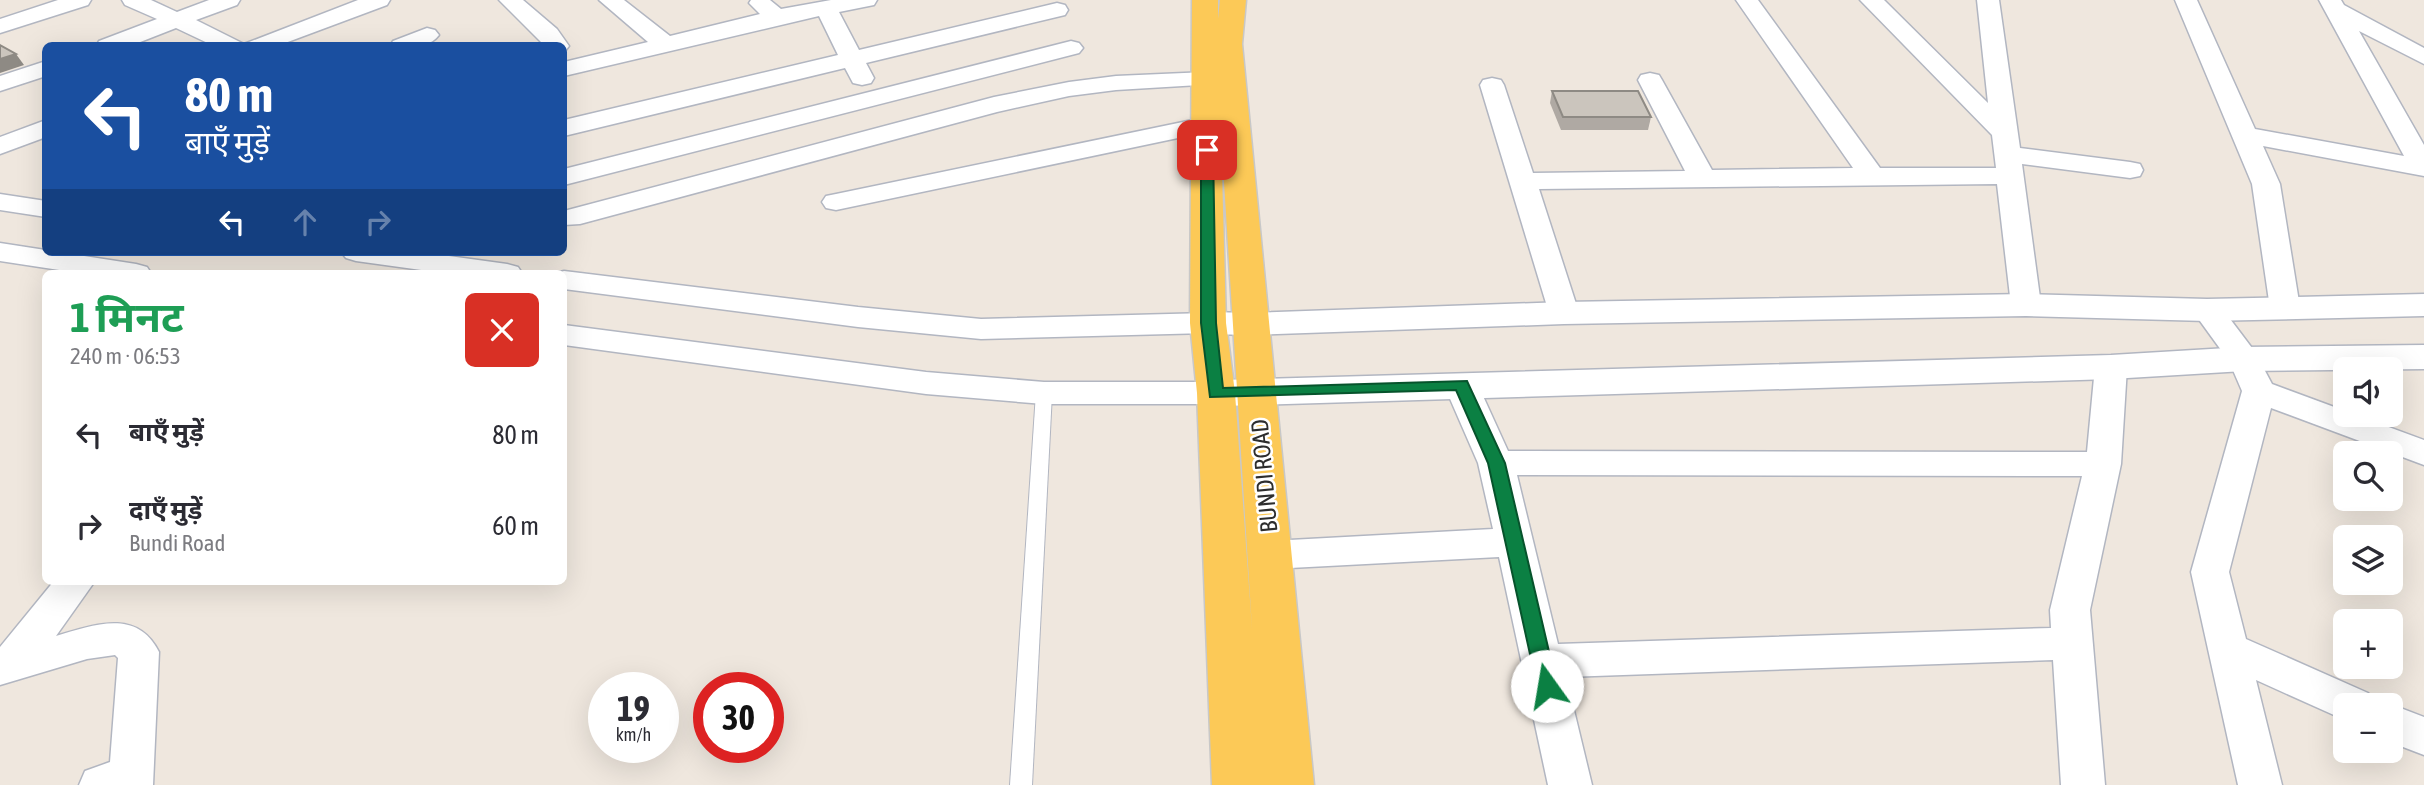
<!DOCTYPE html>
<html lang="hi">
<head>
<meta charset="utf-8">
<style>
  body { margin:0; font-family:"Asap Condensed","Noto Sans Devanagari",sans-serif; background:#f2f2f3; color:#2b2b33; height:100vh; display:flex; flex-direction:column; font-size:26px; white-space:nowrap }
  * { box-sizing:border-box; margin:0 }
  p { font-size:23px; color:#7c7c81 }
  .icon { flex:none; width:38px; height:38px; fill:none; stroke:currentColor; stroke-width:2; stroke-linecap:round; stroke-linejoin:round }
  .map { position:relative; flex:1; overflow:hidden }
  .details { position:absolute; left:42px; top:270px; width:525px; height:315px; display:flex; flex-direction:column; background:#fff; border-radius:10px; box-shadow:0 7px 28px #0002 }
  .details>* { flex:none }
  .guide { position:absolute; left:42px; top:42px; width:525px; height:214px; border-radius:10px; box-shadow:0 7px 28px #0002; background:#1a4fa0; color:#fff; overflow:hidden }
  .buttons { position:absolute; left:2333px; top:357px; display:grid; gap:14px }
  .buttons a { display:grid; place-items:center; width:70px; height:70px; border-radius:10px; background:#fff; box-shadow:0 7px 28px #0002; font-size:35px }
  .speed { position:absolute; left:588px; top:672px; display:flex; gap:14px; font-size:35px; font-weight:700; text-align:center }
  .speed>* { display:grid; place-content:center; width:91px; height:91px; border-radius:50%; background:#fff; box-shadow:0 7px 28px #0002; line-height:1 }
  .speed small { font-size:18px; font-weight:400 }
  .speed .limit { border:10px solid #d22; background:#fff; color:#111 }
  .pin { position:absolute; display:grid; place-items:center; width:60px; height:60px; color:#fff; margin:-30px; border-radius:14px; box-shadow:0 4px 10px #0006 }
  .me { position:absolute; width:77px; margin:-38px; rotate:347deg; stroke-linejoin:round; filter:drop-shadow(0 0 5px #0008) }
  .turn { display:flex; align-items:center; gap:24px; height:147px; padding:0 28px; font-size:32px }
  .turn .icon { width:91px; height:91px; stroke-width:2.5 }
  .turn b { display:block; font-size:49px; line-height:60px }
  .lanes { display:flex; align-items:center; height:66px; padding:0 28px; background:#0003; justify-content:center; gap:35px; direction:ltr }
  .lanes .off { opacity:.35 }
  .round { display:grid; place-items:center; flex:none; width:74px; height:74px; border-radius:10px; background:#f2f2f3 }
  .head { display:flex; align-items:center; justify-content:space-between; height:119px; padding:0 28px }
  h1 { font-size:42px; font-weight:700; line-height:52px; color:#1e9e55 }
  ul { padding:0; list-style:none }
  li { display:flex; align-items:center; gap:21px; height:91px; padding:0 28px }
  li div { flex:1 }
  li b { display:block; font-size:26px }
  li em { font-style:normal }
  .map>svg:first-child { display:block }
</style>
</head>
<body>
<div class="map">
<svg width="2424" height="785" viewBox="0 0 2424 785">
  <rect width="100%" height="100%" fill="#efe7de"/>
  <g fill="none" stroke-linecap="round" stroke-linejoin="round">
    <g stroke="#b2b6c1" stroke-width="2">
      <path id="lane" d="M 1044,388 L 1052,393 L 1032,785 L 1010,785 L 1036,393 Z"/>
    </g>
    <g stroke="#b2b6c1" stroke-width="3">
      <g id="street">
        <path d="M 58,0 L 91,0 L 88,5 L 0,33 L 0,19 Z"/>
        <path d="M 122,0 L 151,0 L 177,12 L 209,0 L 240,0 L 237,5 L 196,20 L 244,44 L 358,0 L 390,0 L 387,5 L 277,46 L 214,46 L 176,28 L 130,46 L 96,46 L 99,41 L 157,19 L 125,5 Z"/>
        <path d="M 499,0 L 523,0 L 557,29 L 569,46 L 565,51 L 564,46 L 545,46 Z"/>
        <path d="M 599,0 L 624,0 L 670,36 L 760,14 L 749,3 L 751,0 L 770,0 L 781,9 L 831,0 L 877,0 L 874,5 L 839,12 L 859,50 L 1057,3 L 1065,5 L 1068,10 L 1065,15 L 866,63 L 874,78 L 871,83 L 862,85 L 853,83 L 845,68 L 564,136 L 564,120 L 838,55 L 819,16 L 564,76 L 564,62 L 648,42 Z"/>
        <path d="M 1736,0 L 1758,0 L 1880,168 L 1996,168 L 1992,135 L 1860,0 L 1884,0 L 1988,103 L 1977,0 L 1999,0 L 2020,148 L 2130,162 L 2140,164 L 2143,170 L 2140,176 L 2130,178 L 2022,164 L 2041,305 L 2037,312 L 2026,314 L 2015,312 L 2011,305 L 1997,184 L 1539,189 L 1579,313 L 1575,320 L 1564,322 L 1553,320 L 1549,313 L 1480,85 L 1483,80 L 1492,78 L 1501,80 L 1504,85 L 1533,173 L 1685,171 L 1638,80 L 1641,75 L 1650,73 L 1659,75 L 1662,80 L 1712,170 L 1853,168 Z"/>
        <path d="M 2175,0 L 2197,0 L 2255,129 L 2404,156 L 2319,0 L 2341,0 L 2344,5 L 2424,48 L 2424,64 L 2359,31 L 2424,145 L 2424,176 L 2263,146 L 2280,184 L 2300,308 L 2296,315 L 2285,317 L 2274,315 L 2270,308 L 2252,184 Z"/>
        <path d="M 427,28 L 435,30 L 439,35 C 428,50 406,46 390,46 L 393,41 Z"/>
        <path d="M 1071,41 L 1079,43 L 1083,48 L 1079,53 L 564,185 L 564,169 Z"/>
        <path d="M 46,61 L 46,76 L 0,91 L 0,76 Z"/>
        <path d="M 1207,72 L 1216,74 L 1219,79 L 1216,84 L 1116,90 L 1069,96 L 997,112 L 580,224 L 564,225 L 564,211 L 994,97 L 1069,82 L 1116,76 Z"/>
        <path d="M 1207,117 L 1216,120 L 1220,125 L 1216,130 L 836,210 L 826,208 L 822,202 L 826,196 L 836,194 Z"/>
        <path d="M 46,120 L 46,137 L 0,154 L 0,137 Z"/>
        <path d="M 0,194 L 46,201 L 46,217 L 0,210 Z"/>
        <path d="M 0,243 L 136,264 L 147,267 L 151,273 L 79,273 L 0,261 Z"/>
        <path d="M 341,252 L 420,252 L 507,264 L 518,267 L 522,273 L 443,273 L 356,261 L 346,258 Z"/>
        <path d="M 564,271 L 858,307 L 981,319 L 1208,313 L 1219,316 L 1224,323 L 1219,330 L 1208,333 L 981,339 L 858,327 L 564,289 L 564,273 L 556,273 Z"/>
        <path d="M 2207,301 L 2218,303 L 2255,352 L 2272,384 L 2345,411 L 2345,415 L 2356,415 L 2424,440 L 2424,465 L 2271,408 L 2229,572 L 2246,639 L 2368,693 L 2374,705 L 2345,705 L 2345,720 L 2256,680 L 2282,785 L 2238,785 L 2191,572 L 2242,391 L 2229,361 L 2192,310 L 2196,303 Z"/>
        <path d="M 564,325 L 926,372 L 1044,382 L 1216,382 L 1228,385 L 1233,393 L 1228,401 L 1216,404 L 1044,404 L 926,394 L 564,345 Z"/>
        <path d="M 2111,357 L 2122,360 L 2127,367 L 2121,464 L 2090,610 L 2105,785 L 2061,785 L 2053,660 L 1566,677 L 1592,785 L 1548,785 L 1499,557 L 1271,569 L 1258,565 L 1252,555 L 1258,545 L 1271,541 L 1493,529 L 1478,463 L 1444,385 L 1449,377 L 1461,374 L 1473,377 L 1478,385 L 1508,451 L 2087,452 L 2095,367 L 2100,360 ZM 1517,475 L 2082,476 L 2050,610 L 2051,628 L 1558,644 Z"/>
        <path d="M 54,581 L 95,581 L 56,636 C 94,625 137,608 159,652 L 153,785 L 79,785 L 85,771 L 110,762 L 118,658 L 115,655 L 87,659 L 0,685 L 0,647 Z"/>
        <path d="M 2390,704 L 2424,717 L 2424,755 L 2390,742 L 2390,705 L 2386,705 Z"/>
      </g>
    </g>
    <g stroke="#b2b6c1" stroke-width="3">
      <g id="secondary">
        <path d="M 2026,294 L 2207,299 L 2424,294 L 2424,316 L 2207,321 L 2026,316 L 1564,324 L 1251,335 L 1208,334 L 1195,331 L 1190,323 L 1195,315 L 1208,312 L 1251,313 L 1564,302 Z"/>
        <path d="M 2424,345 L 2424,369 L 2244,371 L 2111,379 L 1223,406 L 1209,402 L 1204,393 L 1209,384 L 1223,380 L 2111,355 L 2244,347 Z"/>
      </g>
    </g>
    <g stroke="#c8c8c8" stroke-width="3">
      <path id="primary" d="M 1192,0 L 1218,0 L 1218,19 L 1220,0 L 1246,0 L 1242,44 L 1314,785 L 1212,785 L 1197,393 L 1190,323 ZM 1221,134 L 1252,628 L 1235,393 L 1226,323 Z"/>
    </g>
    <use href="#lane" fill="#fff" fill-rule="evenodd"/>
    <use href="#street" fill="#fff" fill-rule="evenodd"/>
    <use href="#secondary" fill="#fff" fill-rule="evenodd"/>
    <use href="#primary" fill="#fcc957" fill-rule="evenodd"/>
  </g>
  <path fill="#afa9a3" d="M 1552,91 L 1651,117 L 1648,130 L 1561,130 L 1550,103 Z"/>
  <path fill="#8e8a84" d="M 16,54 L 24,65 L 0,73 L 0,59 Z"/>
  <g fill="#cbc5bd" stroke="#8e8a84" stroke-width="2">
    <path d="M 0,45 L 16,54 L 0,59 Z"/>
    <path d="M 1552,91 L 1638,91 L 1651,117 L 1563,117 Z"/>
  </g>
  <path fill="#0b8043" stroke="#07532c" stroke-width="2" d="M 1207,146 L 1213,150 L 1216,323 L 1223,388 L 1467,381 L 1505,463 L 1557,686 L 1554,692 L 1547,694 L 1540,692 L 1537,686 L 1488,463 L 1456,390 L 1210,397 L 1201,323 L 1201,150 Z"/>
  <g text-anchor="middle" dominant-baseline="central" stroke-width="5" stroke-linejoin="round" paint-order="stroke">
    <g font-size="24" fill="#2d2d2d" stroke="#fff">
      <text transform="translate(1264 476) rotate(-95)">BUNDI ROAD</text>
    </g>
  </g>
</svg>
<div class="buttons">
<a><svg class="icon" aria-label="sound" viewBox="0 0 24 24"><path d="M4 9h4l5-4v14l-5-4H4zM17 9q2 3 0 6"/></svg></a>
<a><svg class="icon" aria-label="search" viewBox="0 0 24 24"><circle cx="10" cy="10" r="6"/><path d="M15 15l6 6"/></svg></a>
<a><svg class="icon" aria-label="layers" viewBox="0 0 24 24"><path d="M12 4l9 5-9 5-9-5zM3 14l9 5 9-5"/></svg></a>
<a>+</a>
<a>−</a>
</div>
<div class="speed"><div>19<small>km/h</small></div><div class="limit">30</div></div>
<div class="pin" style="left:1207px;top:150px;background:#d93025"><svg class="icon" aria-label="arrive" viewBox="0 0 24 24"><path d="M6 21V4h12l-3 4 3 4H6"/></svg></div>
<svg class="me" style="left:1547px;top:686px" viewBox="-20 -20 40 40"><circle r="19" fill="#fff"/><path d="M0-13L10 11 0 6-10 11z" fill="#0b8043"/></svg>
<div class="guide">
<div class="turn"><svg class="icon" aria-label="left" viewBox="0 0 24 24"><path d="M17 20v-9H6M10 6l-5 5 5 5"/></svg><div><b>80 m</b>बाएँ मुड़ें</div></div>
<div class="lanes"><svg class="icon" aria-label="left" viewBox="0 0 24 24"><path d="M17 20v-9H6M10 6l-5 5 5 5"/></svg><svg class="icon off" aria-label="ahead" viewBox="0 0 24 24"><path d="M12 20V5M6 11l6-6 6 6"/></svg><svg class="icon off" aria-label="right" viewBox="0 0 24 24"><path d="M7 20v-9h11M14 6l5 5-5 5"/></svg></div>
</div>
<section class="details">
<div class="head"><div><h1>1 मिनट</h1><p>240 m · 06:53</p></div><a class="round" style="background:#d93025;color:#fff"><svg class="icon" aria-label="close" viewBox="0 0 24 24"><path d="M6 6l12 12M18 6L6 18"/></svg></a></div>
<ul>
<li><svg class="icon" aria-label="left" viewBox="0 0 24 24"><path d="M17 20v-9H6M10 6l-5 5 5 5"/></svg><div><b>बाएँ मुड़ें</b></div><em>80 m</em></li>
<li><svg class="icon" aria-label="right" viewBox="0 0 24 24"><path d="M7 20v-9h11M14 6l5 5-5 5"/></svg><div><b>दाएँ मुड़ें</b><p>Bundi Road</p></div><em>60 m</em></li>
</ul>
</section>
</div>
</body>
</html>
